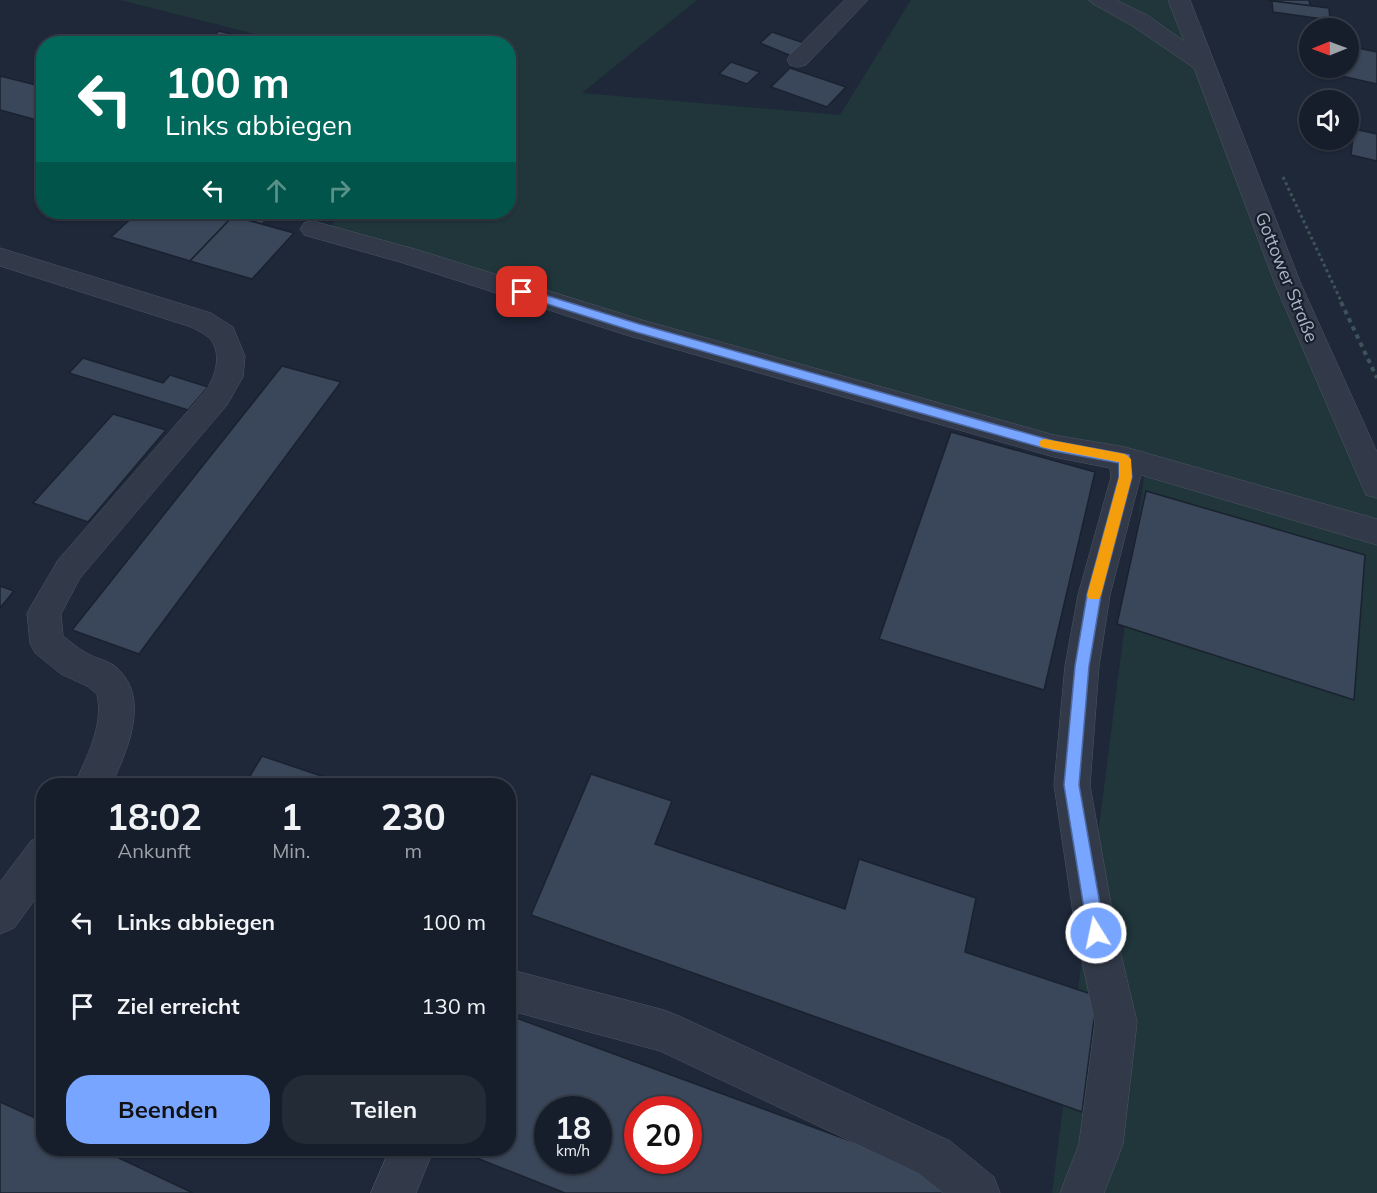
<!DOCTYPE html>
<html lang="de">
<head>
<meta charset="utf-8">
<style>
  body { margin:0; font-family:Mulish,sans-serif; background:#232b37; color:#f1f3f6; height:100vh; display:flex; flex-direction:column; font-size:22px; white-space:nowrap }
  * { box-sizing:border-box; margin:0 }
  p { font-size:20px; color:#9ea2a9 }
  .icon { flex:none; width:33px; height:33px; fill:none; stroke:currentColor; stroke-width:2; stroke-linecap:round; stroke-linejoin:round }
  .map { position:relative; flex:1; overflow:hidden }
  .side { position:absolute; left:36px; top:778px; width:480px; height:378px; display:flex; flex-direction:column; background:#161e2b; border-radius:24px; box-shadow:0 2px 4px #0004,0 0 0 2px #353c47 }
  .side>* { flex:none }
  .hud { position:absolute; left:36px; top:36px; width:480px; height:183px; border-radius:24px; box-shadow:0 2px 4px #0004,0 0 0 2px #353c47; background:#00695c; color:#fff; overflow:hidden }
  .needle { width:39px; rotate:269deg }
  .controls { position:absolute; left:1299px; top:18px; display:grid; gap:12px }
  .controls a { display:grid; place-items:center; width:60px; height:60px; border-radius:50%; background:#161e2b; box-shadow:0 2px 4px #0004,0 0 0 2px #353c47; font-size:30px }
  .speed { position:absolute; left:534px; top:1096px; display:flex; gap:12px; font-size:30px; font-weight:700; text-align:center }
  .speed>* { display:grid; place-content:center; width:78px; height:78px; border-radius:50%; background:#161e2b; box-shadow:0 2px 4px #0004,0 0 0 2px #353c47; line-height:1 }
  .speed small { font-size:15px; font-weight:400 }
  .speed .limit { border:9px solid #d22; background:#fff; color:#111 }
  .pin { position:absolute; display:grid; place-items:center; width:51px; height:51px; color:#fff; margin:-26px; border-radius:12px; box-shadow:0 3px 9px #0006 }
  .me { position:absolute; width:66px; margin:-33px; rotate:350deg; stroke-linejoin:round; filter:drop-shadow(0 0 4px #0008) }
  .turn { display:flex; align-items:center; gap:21px; height:126px; padding:0 30px; font-size:27px }
  .turn .icon { width:78px; height:78px; stroke-width:2.5 }
  .turn b { display:block; font-size:42px; line-height:51px }
  .lanes { display:flex; align-items:center; height:57px; padding:0 30px; background:#0003; justify-content:center; gap:30px; direction:ltr }
  .lanes .off { opacity:.35 }
  .eta { display:flex; justify-content:space-evenly; align-items:center; height:102px; text-align:center }
  .eta b { font-size:36px; font-weight:700; line-height:42px }
  .cta { display:flex; gap:12px; margin-top:auto; padding:12px 30px }
  .cta a { flex:1; height:69px; border-radius:24px; background:#78a5ff; color:#111; font-size:24px; font-weight:700; line-height:69px; text-align:center }
  .cta a+a { background:#232b37; color:#f1f3f6 }
  ul { padding:0; list-style:none }
  li { display:flex; align-items:center; gap:18px; height:84px; padding:0 30px }
  li div { flex:1 }
  li b { display:block; font-size:22px }
  li em { font-style:normal }
  .map>svg:first-child { display:block }
</style>
</head>
<body>
<div class="map">
<svg width="1377" height="1193" viewBox="0 0 1377 1193">
  <rect width="100%" height="100%" fill="#1e2839"/>
  <path fill="#20363a" d="M 120,0 L 697,0 L 582,93 L 840,115 L 911,0 L 1179,0 L 1377,486 L 1377,1193 L 1052,1193 L 1145,468 L 321,239 L 342,212 L 508,212 L 508,44 L 291,43 Z"/>
  <g fill="#3a4659" stroke="#1a222f" stroke-width="1.5" fill-rule="evenodd">
    <path d="M 1268,0 L 1309,0 L 1310,6 L 1272,1 Z"/>
    <path d="M 1272,1 L 1329,8 L 1330,20 L 1273,12 Z"/>
    <path d="M 219,31 L 271,44 L 204,44 Z"/>
    <path d="M 772,32 L 807,44 L 794,57 L 760,43 Z"/>
    <path d="M 1348,46 L 1377,52 L 1377,84 L 1306,68 L 1310,55 L 1310,68 L 1348,68 Z"/>
    <path d="M 731,62 L 760,72 L 747,84 L 719,74 Z"/>
    <path d="M 790,68 L 846,87 L 827,107 L 771,87 Z"/>
    <path d="M 0,76 L 44,87 L 44,122 L 0,110 Z"/>
    <path d="M 1354,129 L 1377,134 L 1377,161 L 1351,155 Z"/>
    <path d="M 138,212 L 218,212 L 233,216 L 190,261 L 111,237 Z"/>
    <path d="M 218,212 L 273,212 L 262,224 Z"/>
    <path d="M 233,216 L 294,233 L 252,279 L 190,261 Z"/>
    <path d="M 83,358 L 163,383 L 170,375 L 208,387 L 188,410 L 69,373 Z"/>
    <path d="M 282,366 L 341,382 L 139,654 L 72,630 Z"/>
    <path d="M 113,414 L 166,430 L 88,522 L 33,503 Z"/>
    <path d="M 951,432 L 1095,472 L 1044,690 L 879,639 Z"/>
    <path d="M 1146,491 L 1365,555 L 1354,700 L 1117,624 Z"/>
    <path d="M 0,586 L 14,591 L 0,608 Z"/>
    <path d="M 262,756 L 351,786 L 244,786 Z"/>
    <path d="M 591,774 L 672,801 L 655,844 L 845,909 L 859,859 L 976,898 L 965,952 L 1097,996 L 1082,1112 L 531,915 Z"/>
    <path d="M 508,1015 L 946,1176 L 943,1193 L 565,1193 L 454,1149 L 508,1149 ZM 548,1110 L 598,1110 L 598,1161 L 548,1161 ZM 638,1110 L 688,1110 L 688,1161 L 638,1161 Z"/>
    <path d="M 0,1102 L 44,1122 L 44,1149 L 100,1149 L 193,1193 L 0,1193 Z"/>
  </g>
  <g fill="none" stroke-linecap="round" stroke-linejoin="round">
    <g stroke="#4d5564" stroke-width="1">
      <g id="minor">
        <path d="M 845,0 L 868,0 L 806,65 L 798,67 L 790,65 L 787,60 L 790,55 Z"/>
        <path d="M 1089,0 L 1116,0 L 1147,15 L 1184,41 L 1168,0 L 1190,0 L 1301,284 L 1377,452 L 1377,498 L 1366,495 L 1362,486 L 1275,284 L 1194,68 L 1131,25 L 1093,4 Z"/>
        <path d="M 313,221 L 418,250 L 642,320 L 1054,435 L 1125,447 L 1377,519 L 1377,545 L 1141,475 L 1110,595 L 1099,666 L 1090,785 L 1116,933 L 1137,1022 L 1123,1144 L 1104,1193 L 1060,1193 L 1079,1144 L 1095,1022 L 1076,933 L 1054,785 L 1065,666 L 1078,595 L 1111,477 L 1110,468 L 1054,457 L 626,335 L 400,262 L 304,235 L 300,229 L 304,223 Z"/>
        <path d="M 0,248 L 211,313 L 233,327 L 245,356 L 243,377 L 227,405 L 80,578 L 61,614 L 63,636 C 70,641 77,648 85,652 C 95,659 110,660 118,669 C 151,700 126,753 111,786 L 74,786 C 86,757 104,727 97,694 L 87,686 L 61,674 L 35,653 L 30,643 L 27,613 L 58,560 L 207,389 C 215,376 222,355 211,340 C 207,335 197,330 191,327 L 0,266 Z"/>
        <path d="M 44,836 L 44,887 L 14,928 L 0,934 L 0,882 L 31,841 Z"/>
        <path d="M 508,969 L 664,1010 L 679,1016 L 950,1141 L 994,1177 L 1000,1193 L 943,1193 L 918,1173 L 660,1051 L 508,1010 Z"/>
        <path d="M 390,1149 L 434,1149 L 416,1193 L 371,1193 Z"/>
      </g>
    </g>
    <path stroke="#3e5357" stroke-width="3" stroke-dasharray="3 3" stroke-linecap="butt" d="M 1283,177 L 1342,303"/>
    <path stroke="#3e5357" stroke-width="4" stroke-dasharray="4.5 4.5" stroke-linecap="butt" d="M 1341,302 L 1377,378"/>
    <use href="#minor" fill="#323a49" fill-rule="evenodd"/>
  </g>
  <path fill="#78a5ff" stroke="#4e6ba6" stroke-width="1.5" d="M 522,288 L 639,324 L 1054,441 L 1129,455 L 1132,477 L 1101,595 L 1089,666 L 1079,785 L 1105,933 L 1102,939 L 1096,942 L 1091,939 L 1088,933 L 1064,785 L 1075,666 L 1087,595 L 1119,477 L 1119,463 L 1054,451 L 636,332 L 519,295 L 519,289 Z"/>
  <path fill="#f59e0b" d="M 1045,439 L 1125,454 L 1131,459 L 1132,477 L 1101,595 L 1099,599 L 1089,599 L 1087,595 L 1119,477 L 1119,462 L 1041,447 L 1039,443 L 1041,440 Z"/>
  <g text-anchor="middle" dominant-baseline="central" stroke-width="4.5" stroke-linejoin="round" paint-order="stroke">
    <g font-size="18" fill="#acb5c6" stroke="#18202d">
      <text transform="translate(1287 277) rotate(68)">Gottower Straße</text>
    </g>
  </g>
</svg>
<div class="controls">
<a><svg class="needle" viewBox="-14 -14 28 28"><path d="M0-13l5 13h-10z" fill="#e53935"/><path d="M0 13l5-13h-10z" fill="#9ea2a9"/></svg></a>
<a><svg class="icon" aria-label="sound" viewBox="0 0 24 24"><path d="M4 9h4l5-4v14l-5-4H4zM17 9q2 3 0 6"/></svg></a>
</div>
<div class="speed"><div>18<small>km/h</small></div><div class="limit">20</div></div>
<div class="pin" style="left:522px;top:292px;background:#d93025"><svg class="icon" aria-label="arrive" viewBox="0 0 24 24"><path d="M6 21V4h12l-3 4 3 4H6"/></svg></div>
<svg class="me" style="left:1096px;top:933px" viewBox="-20 -20 40 40"><circle r="17" fill="#78a5ff" stroke="#fff" stroke-width="3"/><path d="M0-11L8 9 0 5-8 9z" fill="#fff"/></svg>
<div class="hud">
<div class="turn"><svg class="icon" aria-label="left" viewBox="0 0 24 24"><path d="M17 20v-9H6M10 6l-5 5 5 5"/></svg><div><b>100 m</b>Links abbiegen</div></div>
<div class="lanes"><svg class="icon" aria-label="left" viewBox="0 0 24 24"><path d="M17 20v-9H6M10 6l-5 5 5 5"/></svg><svg class="icon off" aria-label="ahead" viewBox="0 0 24 24"><path d="M12 20V5M6 11l6-6 6 6"/></svg><svg class="icon off" aria-label="right" viewBox="0 0 24 24"><path d="M7 20v-9h11M14 6l5 5-5 5"/></svg></div>
</div>
<section class="side">
<div class="eta">
<div><b>18:02</b><p>Ankunft</p></div>
<div><b>1</b><p>Min.</p></div>
<div><b>230</b><p>m</p></div>
</div>
<ul>
<li><svg class="icon" aria-label="left" viewBox="0 0 24 24"><path d="M17 20v-9H6M10 6l-5 5 5 5"/></svg><div><b>Links abbiegen</b></div><em>100 m</em></li>
<li><svg class="icon" aria-label="arrive" viewBox="0 0 24 24"><path d="M6 21V4h12l-3 4 3 4H6"/></svg><div><b>Ziel erreicht</b></div><em>130 m</em></li>
</ul>
<div class="cta"><a>Beenden</a><a>Teilen</a></div>
</section>
</div>
</body>
</html>
